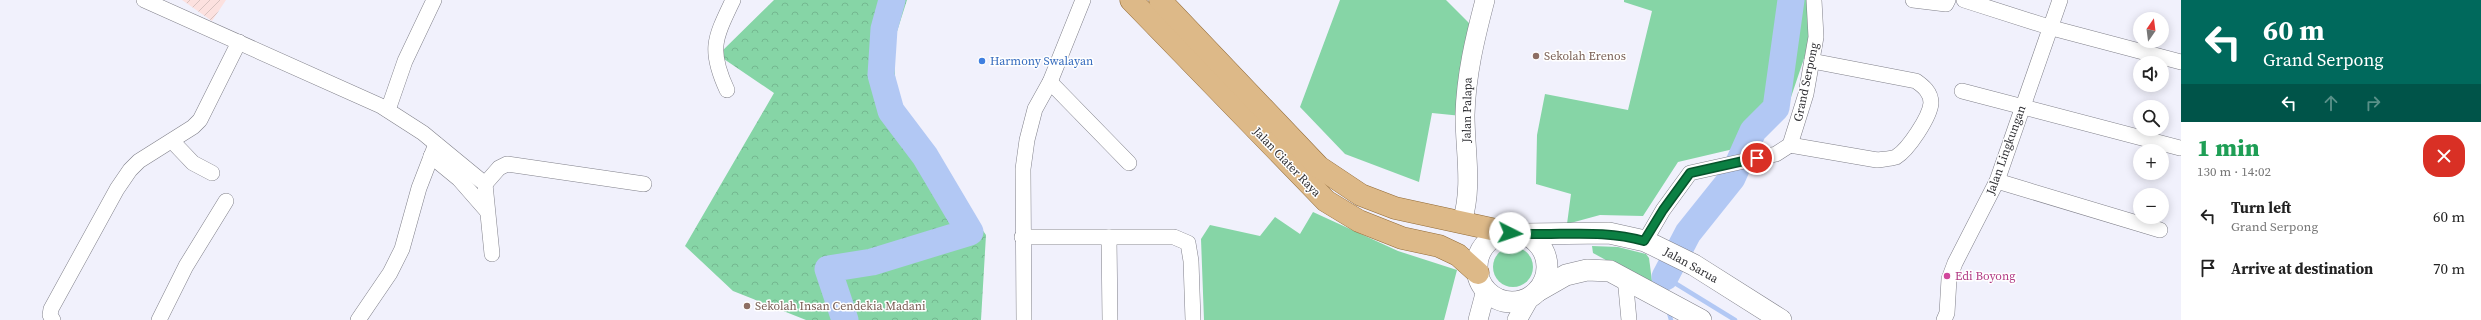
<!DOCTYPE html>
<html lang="en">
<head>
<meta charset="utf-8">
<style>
  body { margin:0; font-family:"Source Serif 4",serif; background:#f6f6f6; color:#222; height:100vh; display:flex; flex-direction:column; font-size:15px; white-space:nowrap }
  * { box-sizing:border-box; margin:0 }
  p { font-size:13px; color:#767676 }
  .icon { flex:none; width:22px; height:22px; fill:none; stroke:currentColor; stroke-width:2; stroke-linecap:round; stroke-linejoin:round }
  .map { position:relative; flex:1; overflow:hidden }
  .panel { display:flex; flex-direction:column; background:#fff; width:300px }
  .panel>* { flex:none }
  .top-card { background:#00695c; color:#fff; overflow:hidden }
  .needle { width:26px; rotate:14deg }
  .controls { position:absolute; left:2133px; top:12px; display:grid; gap:8px }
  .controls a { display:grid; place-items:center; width:36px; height:36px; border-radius:50%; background:#fff; box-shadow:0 2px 10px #0003; font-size:20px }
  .pin { position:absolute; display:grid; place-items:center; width:34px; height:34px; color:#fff; margin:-17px; border:2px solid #fff; border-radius:50%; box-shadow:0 1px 4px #0007 }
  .me { position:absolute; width:44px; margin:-22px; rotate:94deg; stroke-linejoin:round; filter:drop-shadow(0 0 3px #0008) }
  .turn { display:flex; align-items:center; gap:14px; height:84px; padding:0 16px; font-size:18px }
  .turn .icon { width:52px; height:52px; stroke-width:2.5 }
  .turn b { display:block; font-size:28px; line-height:34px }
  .lanes { display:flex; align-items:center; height:38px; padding:0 16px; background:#0003; justify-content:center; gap:20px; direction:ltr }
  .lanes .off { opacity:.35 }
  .round { display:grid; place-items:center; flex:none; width:42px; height:42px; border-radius:16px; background:#f6f6f6 }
  .headline { display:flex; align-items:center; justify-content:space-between; height:68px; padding:0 16px }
  h1 { font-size:24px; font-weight:800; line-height:30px; color:#1e9e55 }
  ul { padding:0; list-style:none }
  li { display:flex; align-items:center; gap:12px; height:52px; padding:0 16px }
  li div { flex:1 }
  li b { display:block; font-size:15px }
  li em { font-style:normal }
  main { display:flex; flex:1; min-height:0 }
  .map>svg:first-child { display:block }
</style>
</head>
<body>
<main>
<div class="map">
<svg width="2181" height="320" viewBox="0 0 2181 320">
  <defs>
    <pattern id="industrial-furrows" width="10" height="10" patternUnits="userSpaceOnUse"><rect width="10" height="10" fill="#fce1df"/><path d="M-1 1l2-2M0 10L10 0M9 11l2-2" fill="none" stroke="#d8c2c0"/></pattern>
    <pattern id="forest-crowns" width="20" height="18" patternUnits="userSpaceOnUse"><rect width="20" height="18" fill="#86d5a6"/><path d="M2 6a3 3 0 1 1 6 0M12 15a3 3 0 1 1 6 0" fill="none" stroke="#74b790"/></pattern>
  </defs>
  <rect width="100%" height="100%" fill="#f1f1fc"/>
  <path fill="url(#industrial-furrows)" d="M 182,0 L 226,0 L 212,21 Z"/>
  <g fill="#86d5a6">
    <path d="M 1340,0 L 1446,0 L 1474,28 L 1462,116 L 1432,113 L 1419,182 L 1345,154 L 1300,107 Z"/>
    <path d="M 1624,0 L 1819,0 L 1821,8 L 1786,112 L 1742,147 L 1678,162 L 1643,216 L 1600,215 L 1567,224 L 1571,194 L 1536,184 L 1537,135 L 1545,94 L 1628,110 L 1652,11 L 1624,2 Z"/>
    <path d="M 1313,212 L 1398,251 L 1457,270 L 1444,320 L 1204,320 L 1201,239 L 1210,225 L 1260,236 L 1275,217 L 1300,234 Z"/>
    <path d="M 1592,246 L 1618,247 L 1646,254 L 1649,258 L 1652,281 L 1648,283 L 1593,253 Z"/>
    <circle cx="1513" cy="267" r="20"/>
  </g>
  <path fill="url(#forest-crowns)" d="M 774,0 L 907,0 L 893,44 L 896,91 L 912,127 L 986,235 L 981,320 L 806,320 L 733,291 L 685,246 L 774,93 L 718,55 Z"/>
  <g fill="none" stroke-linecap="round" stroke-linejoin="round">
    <g stroke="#b2c8f4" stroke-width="4.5">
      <path d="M 1665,277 L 1735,320"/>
      <path d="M 1665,277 L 1667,295"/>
      <path d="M 1668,309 L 1671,320"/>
    </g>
    <g stroke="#b2c8f4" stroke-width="27">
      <path d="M 1665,277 L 1688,233 L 1732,178 L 1753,131 L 1776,108 L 1791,0"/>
      <path d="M 845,320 L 828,269 L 872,262 L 970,232 L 925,156 L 891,111 L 881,75 L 884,29 L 892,0"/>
    </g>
    <g stroke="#80808a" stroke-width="16">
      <g id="minor">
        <path d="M 144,0 L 381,106 L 423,133 L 485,184 L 492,254"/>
        <path d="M 1913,0 L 1946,4 L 1948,0"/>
        <path d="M 1964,0 L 2052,28 L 2181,62"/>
        <path d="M 1050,82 L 1129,163"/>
        <path d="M 727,90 C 708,49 715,38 733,0"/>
        <path d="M 1962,91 L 2180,148"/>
        <path d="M 388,110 L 405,61 L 434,0"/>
        <path d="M 172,141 L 193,163 L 212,173"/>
        <path d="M 1790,145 L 1877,160 C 1883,159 1890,159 1896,157 C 1908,150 1930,117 1931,103 C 1931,92 1923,86 1916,81 L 1812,61"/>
        <path d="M 431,156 L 459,179 L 487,211"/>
        <path d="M 1997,181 L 2160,230"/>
        <path d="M 485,184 L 499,168 L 507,164 L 644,184"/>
        <path d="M 1022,237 L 1174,237 L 1188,243 L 1191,261 L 1193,320"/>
        <path d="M 1109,237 L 1110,320"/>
        <path d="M 1645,241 L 1663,210 L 1690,173 L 1776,154 L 1790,145 L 1806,94 L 1816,37 L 1814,0"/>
        <path d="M 1625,277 L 1629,320"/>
        <path d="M 53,320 L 50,315 L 51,309 L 117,189 L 130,170 L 139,161 L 193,127 L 200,120 L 239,42"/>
        <path d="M 159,320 L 186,266 L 226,201"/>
        <path d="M 358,320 L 390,273 L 402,249 L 419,188 L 436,144"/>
        <path d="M 1024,320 L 1023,169 L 1027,140 L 1035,109 L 1050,82 L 1083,0"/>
        <path d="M 1944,320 L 1947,313 L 1949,279 L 1955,263 L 1997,181 L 2060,0"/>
      </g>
    </g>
    <g stroke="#80808a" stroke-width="20">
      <g id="tertiary">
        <path d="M 1462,222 C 1473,186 1465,152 1465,115 C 1466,75 1475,38 1485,0"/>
        <path d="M 1478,320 L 1486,290"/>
        <path d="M 1517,320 L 1530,297"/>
      </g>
    </g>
    <g stroke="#80808a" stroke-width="22">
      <g id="secondary">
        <circle cx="1512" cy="267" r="35"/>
        <path d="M 1521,234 L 1609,233 L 1645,241 L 1694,265 L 1781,320"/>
        <path d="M 1538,291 L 1566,275 L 1587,270 L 1610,271 L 1701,320"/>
      </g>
    </g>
    <g stroke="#926b37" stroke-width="23">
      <g id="primary">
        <path d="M 1131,0 L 1326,201 L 1359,221 L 1402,238 L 1439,246 L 1458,255 L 1478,273"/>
        <path d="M 1160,0 L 1319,167 L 1361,195 L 1395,208 L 1510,233"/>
      </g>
    </g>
    <use href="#minor" stroke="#fff" stroke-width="15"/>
    <use href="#tertiary" stroke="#fff" stroke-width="19"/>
    <use href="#secondary" stroke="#fff" stroke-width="21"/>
    <use href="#primary" stroke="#ddb988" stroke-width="22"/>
  </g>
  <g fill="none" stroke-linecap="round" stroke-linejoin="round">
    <g stroke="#07532c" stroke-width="10">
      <path id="route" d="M 1510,233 C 1555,237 1600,228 1644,241 L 1663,210 L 1690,173 L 1757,158"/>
    </g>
    <use href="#route" stroke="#0b8043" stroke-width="7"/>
  </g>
  <g fill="#8d6e63" stroke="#fff" stroke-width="1.5">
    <circle cx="1536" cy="56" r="4"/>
    <circle cx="747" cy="306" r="4"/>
  </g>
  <circle fill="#3f7fe0" stroke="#fff" stroke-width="1.5" cx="982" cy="61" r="4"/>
  <circle fill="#d1479c" stroke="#fff" stroke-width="1.5" cx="1947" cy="276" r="4"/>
  <g text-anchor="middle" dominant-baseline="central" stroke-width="3" stroke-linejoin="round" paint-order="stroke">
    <g font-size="12" fill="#785e54" stroke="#fff" text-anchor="start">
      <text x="1544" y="56">Sekolah Erenos</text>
      <text x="755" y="306">Sekolah Insan Cendekia Madani</text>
    </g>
    <g font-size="12" fill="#366cbe" stroke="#fff" text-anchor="start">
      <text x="990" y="61">Harmony Swalayan</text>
    </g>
    <g font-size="12" fill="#313135" stroke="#fff">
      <text transform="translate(1806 82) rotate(-78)">Grand Serpong</text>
      <text transform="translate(1467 110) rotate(-89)">Jalan Palapa</text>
      <text transform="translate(2006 150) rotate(-70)">Jalan Lingkungan</text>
      <text transform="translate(1287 162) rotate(46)">Jalan Ciater Raya</text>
      <text transform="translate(1691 265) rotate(29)">Jalan Sarua</text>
    </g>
    <g font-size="12" fill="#b23c85" stroke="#fff" text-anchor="start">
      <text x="1955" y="276">Edi Boyong</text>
    </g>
  </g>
</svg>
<div class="controls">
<a><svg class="needle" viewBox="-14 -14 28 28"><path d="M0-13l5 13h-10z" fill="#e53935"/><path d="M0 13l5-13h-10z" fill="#767676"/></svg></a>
<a><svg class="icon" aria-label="sound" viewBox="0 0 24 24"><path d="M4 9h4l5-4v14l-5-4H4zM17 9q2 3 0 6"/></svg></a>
<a><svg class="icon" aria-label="search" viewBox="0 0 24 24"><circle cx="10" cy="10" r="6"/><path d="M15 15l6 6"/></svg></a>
<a>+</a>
<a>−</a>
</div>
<div class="pin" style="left:1757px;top:158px;background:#d93025"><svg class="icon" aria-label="arrive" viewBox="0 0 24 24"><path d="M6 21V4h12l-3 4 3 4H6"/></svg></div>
<svg class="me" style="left:1510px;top:233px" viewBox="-20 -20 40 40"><circle r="19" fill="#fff"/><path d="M0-13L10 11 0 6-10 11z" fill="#0b8043"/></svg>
</div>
<section class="panel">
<div class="top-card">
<div class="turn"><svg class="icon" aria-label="left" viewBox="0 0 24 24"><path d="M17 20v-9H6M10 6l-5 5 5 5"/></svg><div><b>60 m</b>Grand Serpong</div></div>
<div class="lanes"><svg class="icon" aria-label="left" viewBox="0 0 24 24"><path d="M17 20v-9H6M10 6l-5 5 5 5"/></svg><svg class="icon off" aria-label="ahead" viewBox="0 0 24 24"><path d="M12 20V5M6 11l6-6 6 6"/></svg><svg class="icon off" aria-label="right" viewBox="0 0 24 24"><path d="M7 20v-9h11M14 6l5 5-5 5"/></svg></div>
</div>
<div class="headline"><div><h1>1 min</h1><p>130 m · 14:02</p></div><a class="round" style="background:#d93025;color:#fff"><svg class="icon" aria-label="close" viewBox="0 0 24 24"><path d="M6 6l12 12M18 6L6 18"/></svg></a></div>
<ul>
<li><svg class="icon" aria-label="left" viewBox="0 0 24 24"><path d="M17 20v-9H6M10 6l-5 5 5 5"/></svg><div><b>Turn left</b><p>Grand Serpong</p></div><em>60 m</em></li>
<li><svg class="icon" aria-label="arrive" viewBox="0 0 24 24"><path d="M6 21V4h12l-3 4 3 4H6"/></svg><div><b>Arrive at destination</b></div><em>70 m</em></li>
</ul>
</section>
</main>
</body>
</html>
